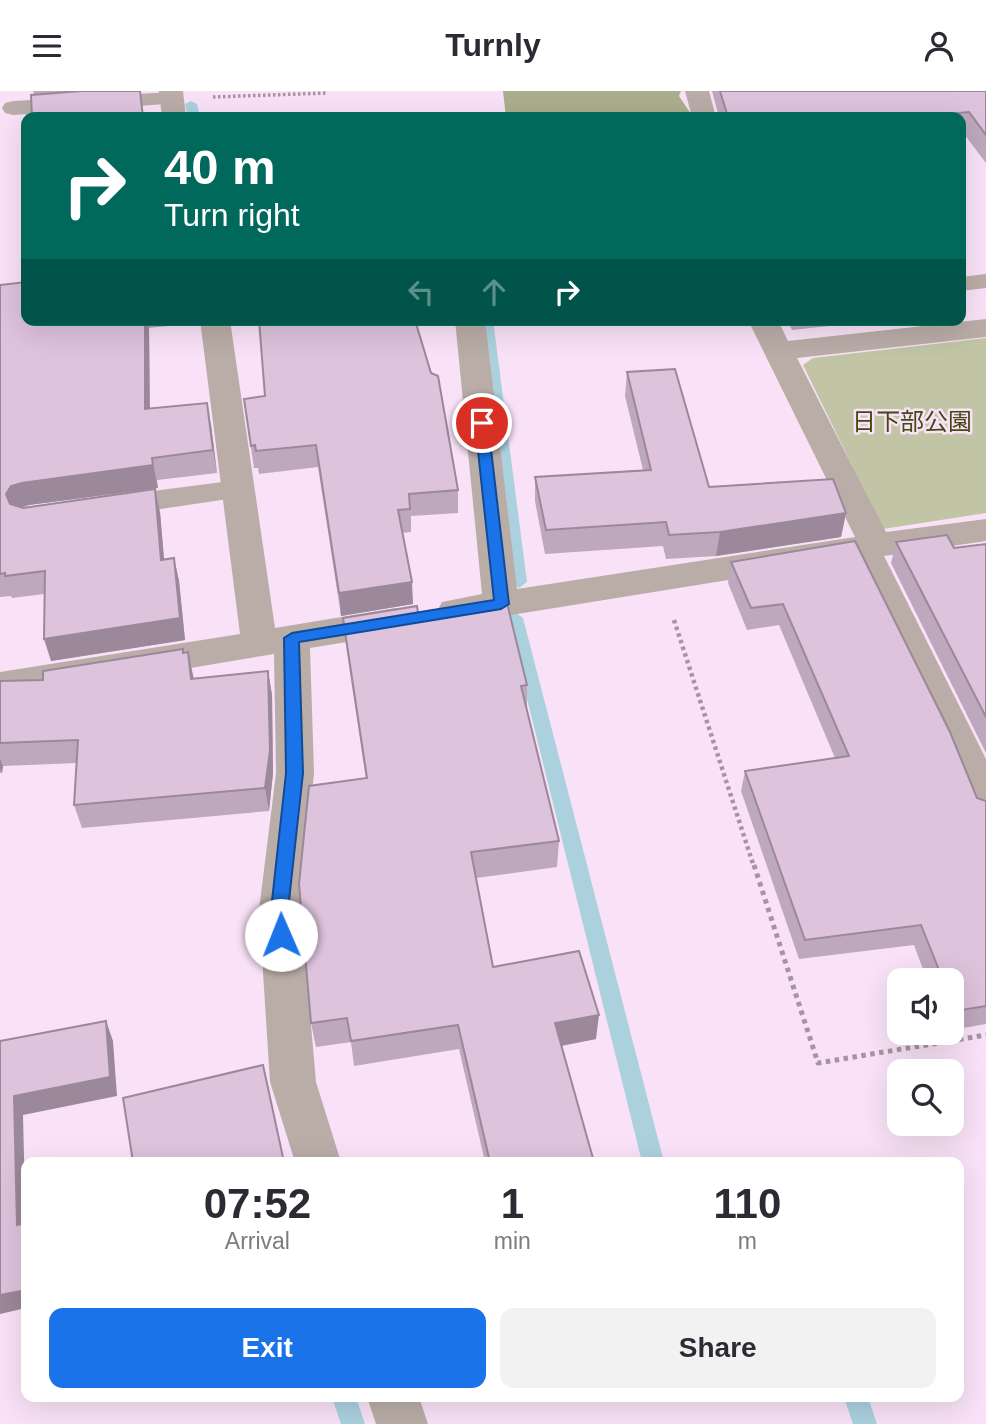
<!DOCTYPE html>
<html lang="en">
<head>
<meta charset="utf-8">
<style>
  body { margin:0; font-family:Helvetica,"Noto Sans JP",sans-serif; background:#f2f2f3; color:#2b2b33; height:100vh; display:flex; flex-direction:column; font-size:26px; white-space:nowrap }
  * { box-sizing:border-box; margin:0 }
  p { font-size:23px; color:#7c7c81 }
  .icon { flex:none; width:38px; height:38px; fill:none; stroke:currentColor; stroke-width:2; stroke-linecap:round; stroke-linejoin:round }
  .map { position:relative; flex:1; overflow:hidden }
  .sheet { position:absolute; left:21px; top:1066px; width:943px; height:245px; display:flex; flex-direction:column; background:#fff; border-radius:14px; box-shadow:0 7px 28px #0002 }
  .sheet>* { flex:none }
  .banner { position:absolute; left:21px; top:21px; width:945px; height:214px; border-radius:14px; box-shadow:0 7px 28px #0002; background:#00695c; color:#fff; overflow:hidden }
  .tools { position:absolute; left:887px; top:877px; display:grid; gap:14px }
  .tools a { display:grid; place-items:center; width:77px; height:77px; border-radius:14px; background:#fff; box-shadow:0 7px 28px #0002; font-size:35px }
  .pin { position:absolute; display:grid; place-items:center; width:60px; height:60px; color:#fff; margin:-30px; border:4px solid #fff; border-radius:50%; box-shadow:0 2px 7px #0007 }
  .me { position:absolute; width:77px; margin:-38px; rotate:359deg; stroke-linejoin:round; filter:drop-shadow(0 0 5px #0008) }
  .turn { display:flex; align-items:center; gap:24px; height:147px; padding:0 28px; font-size:32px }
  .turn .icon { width:91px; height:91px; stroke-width:2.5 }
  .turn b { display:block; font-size:49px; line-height:60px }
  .lanes { display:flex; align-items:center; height:66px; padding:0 28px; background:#0003; justify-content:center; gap:35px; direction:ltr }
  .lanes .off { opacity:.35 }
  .eta { display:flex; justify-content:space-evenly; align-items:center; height:119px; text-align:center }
  .eta b { font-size:42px; font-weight:700; line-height:49px }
  .action { display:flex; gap:14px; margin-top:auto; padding:14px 28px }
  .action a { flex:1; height:80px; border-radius:14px; background:#1a73e8; color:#fff; font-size:28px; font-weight:700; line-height:80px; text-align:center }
  .action a+a { background:#f2f2f3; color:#2b2b33 }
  header { display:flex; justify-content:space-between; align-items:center; height:91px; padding:0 28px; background:#fff; font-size:32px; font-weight:700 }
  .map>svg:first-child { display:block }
</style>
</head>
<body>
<header><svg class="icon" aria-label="menu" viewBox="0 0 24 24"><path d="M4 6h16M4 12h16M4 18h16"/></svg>Turnly<svg class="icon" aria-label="person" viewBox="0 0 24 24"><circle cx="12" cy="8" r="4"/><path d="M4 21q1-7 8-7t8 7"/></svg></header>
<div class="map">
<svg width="986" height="1333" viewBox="0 0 986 1333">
  <rect width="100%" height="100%" fill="#f9e2f7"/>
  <path fill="#c1c5a6" d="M 986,247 L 986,422 L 883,438 L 803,274 L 813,267 Z"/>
  <path fill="#aaae8e" d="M 503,0 L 681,0 L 679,5 L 693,26 L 506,26 Z"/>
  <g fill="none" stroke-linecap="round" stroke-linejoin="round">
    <g fill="#abd1df" fill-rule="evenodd">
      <path d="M 191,10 L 197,13 L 200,26 L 188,26 L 185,13 Z"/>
      <path d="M 479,229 L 493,229 L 527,491 L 519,497 L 511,491 Z"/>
      <path d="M 515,521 L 523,527 L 664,1071 L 642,1071 L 507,527 Z"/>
      <path d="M 332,1306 L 356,1306 L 365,1333 L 341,1333 Z"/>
      <path d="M 844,1306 L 868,1306 L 877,1333 L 853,1333 Z"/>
    </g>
    <path stroke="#a694a4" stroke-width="3.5" stroke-dasharray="2.5 2.5" stroke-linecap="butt" d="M 213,6 L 327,2"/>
    <path stroke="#a694a4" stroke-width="4.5" stroke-dasharray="3.5 3.5" stroke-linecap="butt" d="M 674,529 L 754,776"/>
    <path stroke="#a694a4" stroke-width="5" stroke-dasharray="4.5 4.5" stroke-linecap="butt" d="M 754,774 L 818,972 L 986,944"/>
    <g fill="#baada8" fill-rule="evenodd">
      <path d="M 172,1 L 180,2 L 183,7 L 180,12 L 13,24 L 5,22 L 2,17 L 5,12 L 13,10 Z"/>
      <path d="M 986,183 L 986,197 L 961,200 L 961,186 Z"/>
      <path d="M 238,389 L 248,391 L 252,398 L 248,405 L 114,425 L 104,422 L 100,415 L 104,408 L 114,405 Z"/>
    </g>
    <g fill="#baada8" fill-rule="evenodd">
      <path d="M 159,0 L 183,0 L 186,26 L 162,26 Z"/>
      <path d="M 685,0 L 709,0 L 716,26 L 692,26 Z"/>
      <path d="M 986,228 L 986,246 L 797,267 L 886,441 L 986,428 L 986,450 L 884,465 L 986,668 L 986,732 L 972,727 L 945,661 L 852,469 L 455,533 L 442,529 L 437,520 L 442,511 L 482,503 L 455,229 L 485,229 L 517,498 L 855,446 L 748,229 L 778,229 L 788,250 Z"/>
      <path d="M 200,229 L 230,229 L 275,537 L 396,517 L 409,521 L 414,530 L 409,539 L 396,543 L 310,557 L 314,682 L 301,819 L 316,991 L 341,1071 L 295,1071 L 270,991 L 259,819 L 276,682 L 274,563 L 0,609 L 0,581 L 240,543 Z"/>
      <path d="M 367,1306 L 419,1306 L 428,1333 L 376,1333 Z"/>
    </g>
  </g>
  <g fill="#bea8bd">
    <path d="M 33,0 L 142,0 L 140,0 L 144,26 L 32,26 L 34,3 Z"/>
    <path d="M 712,0 L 986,0 L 986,72 L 964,43 L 961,43 L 961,26 L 719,26 Z"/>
    <path d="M 0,194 L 26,229 L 199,229 L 198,232 L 149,237 L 150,318 L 211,334 L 217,382 L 157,389 L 158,397 L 29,414 L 21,417 L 160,421 L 164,468 L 174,467 L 179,490 L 185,549 L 51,570 L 44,503 L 12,507 L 11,505 L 0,506 Z"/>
    <path d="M 255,229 L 415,229 L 458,399 L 458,422 L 411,425 L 411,441 L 402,442 L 413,513 L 341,525 L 318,376 L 259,383 L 258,377 L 254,377 L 244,308 L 265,305 L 259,233 L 256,234 Z"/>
    <path d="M 787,229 L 886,229 L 792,239 Z"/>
    <path d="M 627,281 L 709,396 L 846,422 L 841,446 L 716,465 L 666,468 L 663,455 L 545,463 L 535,410 L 535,386 L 643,379 L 625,305 Z"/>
    <path d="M 855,450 L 977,707 L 986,710 L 986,933 L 952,939 L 952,889 L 927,889 L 914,854 L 799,868 L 741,700 L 745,680 L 835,667 L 779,534 L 747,539 L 728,492 L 731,471 Z"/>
    <path d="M 896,451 L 954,457 L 986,453 L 986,662 L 891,472 Z"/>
    <path d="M 418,522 L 527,594 L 527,618 L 559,750 L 557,776 L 476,787 L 493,876 L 596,948 L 562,955 L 594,1071 L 485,1071 L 459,958 L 354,975 L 351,951 L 316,956 L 311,932 L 366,688 L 346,555 L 343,527 Z"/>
    <path d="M 183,561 L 194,587 L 268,580 L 272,604 L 273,682 L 269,720 L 82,737 L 74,714 L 77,672 L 3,675 L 2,682 L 0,682 L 0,590 L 43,589 Z"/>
  </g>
  <g fill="#9b889a">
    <path d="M 145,229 L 148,229 L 149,237 L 150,341 L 145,318 Z"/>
    <path d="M 207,312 L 211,334 L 217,382 L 213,359 Z"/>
    <path d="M 152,367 L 158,397 L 29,414 L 18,417 L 13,426 L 6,403 L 11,395 L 22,392 Z"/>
    <path d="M 155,398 L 160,421 L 166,491 L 161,469 Z"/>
    <path d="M 846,422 L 841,446 L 716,465 L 720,441 Z"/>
    <path d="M 174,467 L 179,490 L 185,549 L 51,570 L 44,548 Z"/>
    <path d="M 412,491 L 413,513 L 341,525 L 339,502 Z"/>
    <path d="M 188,561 L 193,584 L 196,611 L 191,588 Z"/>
    <path d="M 268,580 L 272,604 L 273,682 L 269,720 L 265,697 Z"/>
    <path d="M 0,668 L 3,675 L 2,682 L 0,678 Z"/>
    <path d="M 599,924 L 596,948 L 554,956 L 555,932 Z"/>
    <path d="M 106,930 L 113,950 L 117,1005 L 23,1024 L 26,1149 L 17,1134 L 14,1005 Z"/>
    <path d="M 26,1199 L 26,1217 L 0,1223 L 0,1204 Z"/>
  </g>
  <g fill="#ddc3dc" stroke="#9b889a" stroke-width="2">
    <path d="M 81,0 L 140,0 L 143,26 L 32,26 L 31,4 Z"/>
    <path d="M 720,0 L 986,0 L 986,44 L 969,21 L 911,26 L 728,26 Z"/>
    <path d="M 26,191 L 26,229 L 145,229 L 145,318 L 207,312 L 213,359 L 152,367 L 153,374 L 22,392 L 11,395 L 6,403 L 10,413 L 23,417 L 155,398 L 161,469 L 174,467 L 180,527 L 44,548 L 45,480 L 5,485 L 5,482 L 0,483 L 0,194 Z"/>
    <path d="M 259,229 L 415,229 L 431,282 L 438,285 L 458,399 L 409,403 L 410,418 L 398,419 L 412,491 L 339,502 L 316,354 L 256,360 L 255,354 L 251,355 L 244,308 L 265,305 Z"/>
    <path d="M 675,278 L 709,396 L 833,388 L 846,422 L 720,441 L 669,444 L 666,431 L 546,439 L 535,386 L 651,379 L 627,281 Z"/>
    <path d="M 947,444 L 954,457 L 986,453 L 986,626 L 896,451 Z"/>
    <path d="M 855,450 L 950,641 L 977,707 L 986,710 L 986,915 L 955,920 L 952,913 L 952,889 L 943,889 L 921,834 L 805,849 L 745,680 L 849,665 L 783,513 L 751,517 L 731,471 Z"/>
    <path d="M 507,512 L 527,594 L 521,595 L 559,750 L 471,761 L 493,876 L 579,860 L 599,924 L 555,932 L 594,1071 L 490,1071 L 458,934 L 351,950 L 347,927 L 311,932 L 299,793 L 309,695 L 367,687 L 343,527 L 417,515 L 418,522 Z"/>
    <path d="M 183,558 L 183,562 L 188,561 L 191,588 L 268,580 L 270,659 L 265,697 L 74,714 L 78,649 L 0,652 L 0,590 L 43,589 L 43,580 Z"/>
    <path d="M 106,930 L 110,986 L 14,1005 L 17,1134 L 26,1132 L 26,1199 L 0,1204 L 0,950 Z"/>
    <path d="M 263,974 L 284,1071 L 133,1071 L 123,1007 Z"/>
  </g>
  <path fill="#1a73e8" stroke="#114b97" stroke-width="2" d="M 482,328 L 488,332 L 509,513 L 501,518 L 299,551 L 303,682 L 288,819 L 290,844 L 288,849 L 281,851 L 275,849 L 271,819 L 286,682 L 284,547 L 292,542 L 494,509 L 475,332 Z"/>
  <g text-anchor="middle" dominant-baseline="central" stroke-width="5" stroke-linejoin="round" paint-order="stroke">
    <g font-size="24" fill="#454a14" stroke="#f9e2f7">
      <text x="912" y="330">日下部公園</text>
    </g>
  </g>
</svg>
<div class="tools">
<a><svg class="icon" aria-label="sound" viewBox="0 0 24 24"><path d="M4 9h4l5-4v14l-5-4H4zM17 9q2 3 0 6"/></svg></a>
<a><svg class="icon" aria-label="search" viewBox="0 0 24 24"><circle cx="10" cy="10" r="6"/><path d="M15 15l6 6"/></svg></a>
</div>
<div class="pin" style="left:482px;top:332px;background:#d93025"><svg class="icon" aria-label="arrive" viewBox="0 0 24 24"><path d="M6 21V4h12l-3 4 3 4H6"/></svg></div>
<svg class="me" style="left:281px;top:844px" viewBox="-20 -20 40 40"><circle r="19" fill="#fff"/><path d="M0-13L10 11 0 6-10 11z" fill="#1a73e8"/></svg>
<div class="banner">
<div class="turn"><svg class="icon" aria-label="right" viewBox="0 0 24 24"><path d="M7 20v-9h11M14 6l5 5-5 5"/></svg><div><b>40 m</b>Turn right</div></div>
<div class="lanes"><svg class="icon off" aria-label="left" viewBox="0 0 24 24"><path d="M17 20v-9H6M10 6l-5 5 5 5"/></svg><svg class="icon off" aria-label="ahead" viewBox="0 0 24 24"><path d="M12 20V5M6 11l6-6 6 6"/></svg><svg class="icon" aria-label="right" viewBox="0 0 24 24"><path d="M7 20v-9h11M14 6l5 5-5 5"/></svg></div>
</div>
<section class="sheet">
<div class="eta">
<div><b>07:52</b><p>Arrival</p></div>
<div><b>1</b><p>min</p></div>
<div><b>110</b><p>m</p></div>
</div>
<div class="action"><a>Exit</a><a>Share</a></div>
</section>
</div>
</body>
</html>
